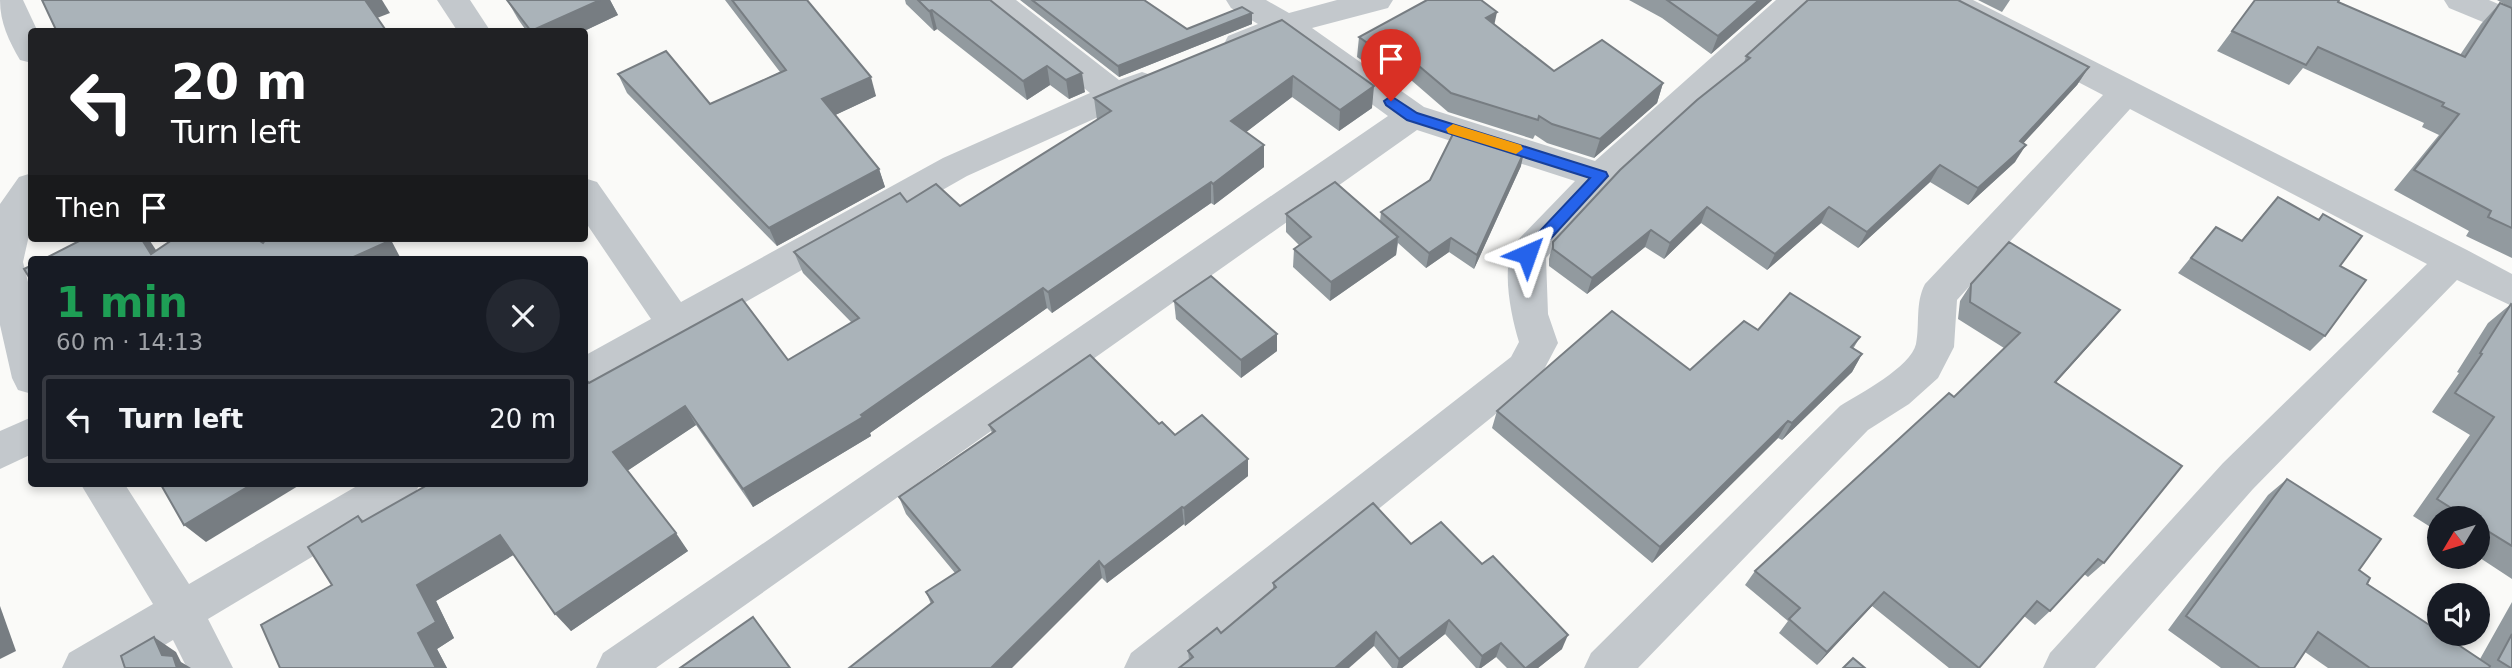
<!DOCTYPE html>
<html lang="en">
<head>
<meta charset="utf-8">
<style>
  body { margin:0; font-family:"DejaVu Sans",sans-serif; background:#242831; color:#f1f3f6; height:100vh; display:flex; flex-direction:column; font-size:26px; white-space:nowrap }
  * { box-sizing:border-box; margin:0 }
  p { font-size:23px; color:#9ea1a6 }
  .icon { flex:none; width:38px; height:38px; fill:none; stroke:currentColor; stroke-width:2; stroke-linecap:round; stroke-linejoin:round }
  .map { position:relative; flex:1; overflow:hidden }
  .panel { position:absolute; left:28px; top:256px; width:560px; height:231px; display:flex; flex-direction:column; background:#171b24; border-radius:7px; box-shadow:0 4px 10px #0003 }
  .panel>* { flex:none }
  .banner { position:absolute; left:28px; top:28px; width:560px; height:214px; border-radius:7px; box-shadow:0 4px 10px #0003; background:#202124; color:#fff; overflow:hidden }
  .needle { width:46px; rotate:232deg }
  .buttons { position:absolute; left:2427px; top:506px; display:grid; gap:14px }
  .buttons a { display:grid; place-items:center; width:63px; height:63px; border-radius:50%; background:#171b24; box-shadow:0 4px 10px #0003; font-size:35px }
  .pin { position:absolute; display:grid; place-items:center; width:60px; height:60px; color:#fff; margin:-72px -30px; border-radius:50% 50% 50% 0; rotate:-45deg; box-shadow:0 0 7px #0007 }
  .pin .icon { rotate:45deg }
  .me { position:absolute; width:77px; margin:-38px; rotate:43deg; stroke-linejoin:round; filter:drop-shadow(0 0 5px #0008) }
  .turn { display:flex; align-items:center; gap:24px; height:147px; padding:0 28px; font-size:32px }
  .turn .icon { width:91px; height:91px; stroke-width:2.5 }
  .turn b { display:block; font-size:49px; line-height:60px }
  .then { display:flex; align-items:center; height:66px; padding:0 28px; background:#0003; gap:14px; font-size:26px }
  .round { display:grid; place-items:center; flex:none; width:74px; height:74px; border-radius:37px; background:#242831 }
  .summary { display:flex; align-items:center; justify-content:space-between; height:119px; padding:0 28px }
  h1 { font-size:42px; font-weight:700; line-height:52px; color:#1e9e55 }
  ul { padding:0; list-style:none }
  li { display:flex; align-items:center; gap:21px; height:88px; margin:0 14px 10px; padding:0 14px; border:4px solid #363941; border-radius:7px }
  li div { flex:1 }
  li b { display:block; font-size:26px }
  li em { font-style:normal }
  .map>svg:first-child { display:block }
</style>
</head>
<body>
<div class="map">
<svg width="2512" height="668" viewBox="0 0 2512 668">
  <rect width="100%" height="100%" fill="#fafaf8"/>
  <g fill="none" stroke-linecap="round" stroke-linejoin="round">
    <g fill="#c3c8cc" fill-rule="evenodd">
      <path d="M 0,0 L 23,0 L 38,32 L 32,32 L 32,63 L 20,60 C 9,41 0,23 0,0 Z"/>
      <path d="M 437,0 L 470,0 L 491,32 L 458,32 Z"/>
      <path d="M 979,0 L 1016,0 L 1119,80 L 1142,72 L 1154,76 L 1159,84 L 1154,92 L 967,176 L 598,386 L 584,391 L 584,356 L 651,319 L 584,220 L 584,178 L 597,182 L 681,302 L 943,158 L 1090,93 L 984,8 Z"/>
      <path d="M 1226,0 L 1266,0 L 1289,13 L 1337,0 L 1393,0 L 1388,8 L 1312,28 L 1424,107 L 1595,161 L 1776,0 L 1812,0 L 1807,8 L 1613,185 L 1546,258 L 1548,314 L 1558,343 L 1539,379 L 1182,668 L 1124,668 L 1131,653 L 1511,357 L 1519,342 C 1511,316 1501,269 1514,244 L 1575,181 L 1417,130 L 656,668 L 596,668 L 603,653 L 1388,116 L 1282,39 L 1240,55 L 1228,52 L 1224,44 L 1228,36 L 1258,24 L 1231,8 Z"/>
      <path d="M 1931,0 L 1973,0 L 2467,250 L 2512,274 L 2512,306 L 2457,280 L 2253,489 L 2095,668 L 2043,668 L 2050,653 L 2223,463 L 2427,264 L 2130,109 L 1957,300 L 1954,347 L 1938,378 L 1909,404 L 1868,430 L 1638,668 L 1584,668 L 1591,653 L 1840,406 C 1859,394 1911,367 1916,344 C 1920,324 1915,303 1925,284 L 2103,95 L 1936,8 Z"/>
      <path d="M 2444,0 L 2489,0 L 2512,10 L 2512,34 L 2449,8 Z"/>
      <path d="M 32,173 L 32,222 L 23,262 L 32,298 L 32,394 L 18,390 L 12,378 L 0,325 L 0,204 L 19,177 Z"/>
      <path d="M 32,417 L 32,454 L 0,469 L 0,431 Z"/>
      <path d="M 80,483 L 124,483 L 189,584 L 362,483 L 420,483 L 414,496 L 208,619 L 233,668 L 187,668 L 173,640 L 126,668 L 62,668 L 69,653 L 153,604 Z"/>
    </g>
  </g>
  <g fill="#929a9f">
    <path d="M 507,0 L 610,0 L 618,15 L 582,32 L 527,32 L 518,19 Z"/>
    <path d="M 725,0 L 807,0 L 876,96 L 835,115 L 879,169 L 885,187 L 777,246 L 627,93 L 618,74 L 710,104 L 780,72 Z"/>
    <path d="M 905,0 L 990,0 L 1085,92 L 1069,99 L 1050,85 L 1027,100 L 937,29 L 934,31 L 906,4 Z"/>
    <path d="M 1020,0 L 1144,0 L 1187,29 L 1252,13 L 1252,24 L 1119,77 Z"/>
    <path d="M 1629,0 L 1772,0 L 1711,54 L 1662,18 Z"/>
    <path d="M 1978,0 L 2010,0 L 2002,12 Z"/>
    <path d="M 2255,0 L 2338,2 L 2460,55 L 2481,24 L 2500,3 L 2506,5 L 2497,0 L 2512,0 L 2512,258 L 2466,236 L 2469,231 L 2394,190 L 2439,135 L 2422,127 L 2424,123 L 2303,68 L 2289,85 L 2217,51 Z"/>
    <path d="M 1282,20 L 1372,108 L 1339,131 L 1292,97 L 1246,132 L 1264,167 L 1214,205 L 1211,203 L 1052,313 L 1047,308 L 870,433 L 871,436 L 753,507 L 696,425 L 627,471 L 688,551 L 571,631 L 514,554 L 436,601 L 454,638 L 437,649 L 447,668 L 280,668 L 332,585 L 358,516 L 364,521 L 584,483 L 589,383 L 788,360 L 852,323 L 803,273 L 794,252 L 907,202 L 960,206 L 1097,120 L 1094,98 Z"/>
    <path d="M 1494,24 L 1554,71 L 1663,83 L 1657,103 L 1594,158 L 1547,143 L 1535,135 L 1533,139 L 1448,112 L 1411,80 L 1401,87 L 1357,57 L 1359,37 Z"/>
    <path d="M 1746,56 L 2089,67 L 2077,85 L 2023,143 L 2015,162 L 1968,205 L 1930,182 L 1858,248 L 1821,223 L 1767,270 L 1701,223 L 1664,259 L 1645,247 L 1587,294 L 1549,266 L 1549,259 L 1553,242 L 1744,63 Z"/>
    <path d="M 1521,166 L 1474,269 L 1449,252 L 1426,268 L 1398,243 L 1396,255 L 1330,301 L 1293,267 L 1294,249 L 1299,245 L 1286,232 L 1286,214 L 1380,221 L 1381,212 Z"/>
    <path d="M 2278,197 L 2318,219 L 2323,214 L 2340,266 L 2325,336 L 2310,351 L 2178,273 L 2216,227 L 2241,241 Z"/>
    <path d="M 514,238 L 534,238 L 531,241 Z"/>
    <path d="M 1971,284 L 2106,327 L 2056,382 L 2104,563 L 2088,577 L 2084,574 L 2050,611 L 2035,625 L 2024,616 L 1979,668 L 1949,668 L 1872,606 L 1817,665 L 1779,633 L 1788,621 L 1745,585 L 1755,571 L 1954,397 L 2004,348 L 1958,319 L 1960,301 Z"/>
    <path d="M 1174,301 L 1277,334 L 1277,351 L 1241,378 L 1176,319 Z"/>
    <path d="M 2511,304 L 2512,305 L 2512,579 L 2477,556 L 2478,556 L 2478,518 L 2440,518 L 2440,533 L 2413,516 L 2470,435 L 2432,412 L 2459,373 L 2457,372 L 2488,323 Z"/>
    <path d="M 1758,330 L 1860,337 L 1853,349 L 1862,354 L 1852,372 L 1782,440 L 1778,438 L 1652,563 L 1492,428 L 1497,411 L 1690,370 Z"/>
    <path d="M 1159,424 L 1175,435 L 1248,476 L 1185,526 L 1184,524 L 1107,583 L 1102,578 L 931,604 L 926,592 L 955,573 L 906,514 L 899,497 L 992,433 L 989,425 Z"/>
    <path d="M 2287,479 L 2359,570 L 2367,584 L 2480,659 L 2512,602 L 2512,668 L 2328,668 L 2305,652 L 2294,668 L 2221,668 L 2168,630 L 2268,495 Z"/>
    <path d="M 1411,544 L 1562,649 L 1538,668 L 1507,668 L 1496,657 L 1481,668 L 1476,668 L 1445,634 L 1402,668 L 1392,668 L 1374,646 L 1189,660 L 1188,651 L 1221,633 L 1273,590 L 1273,583 Z"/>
  </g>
  <g fill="#777d82">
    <path d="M 365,0 L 382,0 L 390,13 L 377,18 Z"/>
    <path d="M 600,0 L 610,0 L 618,15 L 582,32 L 531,31 Z"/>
    <path d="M 1759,0 L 1772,0 L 1711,54 L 1718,36 Z"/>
    <path d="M 932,10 L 937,29 L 934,31 L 929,11 Z"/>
    <path d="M 1497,12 L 1493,31 L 1486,18 Z"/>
    <path d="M 1252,13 L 1252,24 L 1119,77 L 1118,66 Z"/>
    <path d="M 1413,61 L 1411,80 L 1401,87 L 1403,68 Z"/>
    <path d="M 1047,66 L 1050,85 L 1027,100 L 1023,81 Z"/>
    <path d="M 2089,67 L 2077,85 L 2009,159 L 2020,141 Z"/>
    <path d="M 1082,73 L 1085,92 L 1069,99 L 1066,80 Z"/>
    <path d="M 1293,76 L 1292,97 L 1232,143 L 1231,121 Z"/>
    <path d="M 871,77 L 876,96 L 829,118 L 822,99 Z"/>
    <path d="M 1663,83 L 1657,103 L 1594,158 L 1600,139 Z"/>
    <path d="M 1374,86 L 1372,108 L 1339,131 L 1340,110 Z"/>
    <path d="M 1264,145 L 1264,167 L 1214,205 L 1213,184 Z"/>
    <path d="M 2026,145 L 2015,162 L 1968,205 L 1978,188 Z"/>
    <path d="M 1524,152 L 1521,166 L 1474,269 L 1477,255 Z"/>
    <path d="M 1940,165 L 1930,182 L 1858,248 L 1867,232 Z"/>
    <path d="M 879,169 L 885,187 L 777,246 L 769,228 Z"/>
    <path d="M 1211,182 L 1211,203 L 1052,313 L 1048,292 Z"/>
    <path d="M 1707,207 L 1701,223 L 1664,259 L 1670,243 Z"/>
    <path d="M 1829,207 L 1821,223 L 1767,270 L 1775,254 Z"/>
    <path d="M 1651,230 L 1645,247 L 1587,294 L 1592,278 Z"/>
    <path d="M 1398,237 L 1396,255 L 1330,301 L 1331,282 Z"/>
    <path d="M 141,238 L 148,238 L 162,259 L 151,254 Z"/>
    <path d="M 385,238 L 390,238 L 401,259 L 349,259 Z"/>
    <path d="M 1451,238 L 1449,252 L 1426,268 L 1429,253 Z"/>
    <path d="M 1043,288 L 1047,308 L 870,433 L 871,436 L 753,507 L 743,489 L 861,415 Z"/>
    <path d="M 2120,310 L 2106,327 L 2042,398 L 2055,382 Z"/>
    <path d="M 1277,334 L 1277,351 L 1241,378 L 1241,360 Z"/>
    <path d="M 1862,354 L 1852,372 L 1782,440 L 1792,423 Z"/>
    <path d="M 685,406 L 696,425 L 627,471 L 613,452 Z"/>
    <path d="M 1788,421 L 1778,438 L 1652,563 L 1660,547 Z"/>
    <path d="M 1248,459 L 1248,476 L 1185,526 L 1184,508 Z"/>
    <path d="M 254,483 L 303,483 L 206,542 L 184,525 Z"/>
    <path d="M 1182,507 L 1184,524 L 1107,583 L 1104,567 Z"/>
    <path d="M 676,533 L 688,551 L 571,631 L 555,614 Z"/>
    <path d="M 500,535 L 517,553 L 436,601 L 454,638 L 437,649 L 447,668 L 436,668 L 418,633 L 417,585 Z"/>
    <path d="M 1099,561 L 1102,578 L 1012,668 L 991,668 Z"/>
    <path d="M 1884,592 L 1872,606 L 1817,665 L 1827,652 Z"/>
    <path d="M 0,606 L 16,651 L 0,659 Z"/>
    <path d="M 1449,620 L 1445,634 L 1402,668 L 1397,668 L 1399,659 Z"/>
    <path d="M 1376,632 L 1374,646 L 1349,668 L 1335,668 Z"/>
    <path d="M 1568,635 L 1562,649 L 1538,668 L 1526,668 Z"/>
    <path d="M 154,637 L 176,652 L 181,662 L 191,668 L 177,668 L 162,655 Z"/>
    <path d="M 1501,643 L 1496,657 L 1481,668 L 1479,668 L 1482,656 Z"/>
  </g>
  <g fill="#aab3b9" stroke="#777d82" stroke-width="2">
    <path d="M 42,0 L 365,0 L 387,32 L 57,32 Z"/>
    <path d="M 507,0 L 600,0 L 531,31 Z"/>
    <path d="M 732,0 L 807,0 L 871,77 L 822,99 L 879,169 L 769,228 L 618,74 L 666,51 L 710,104 L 786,70 Z"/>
    <path d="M 918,0 L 990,0 L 1082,73 L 1066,80 L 1047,66 L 1023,81 L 932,10 L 929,11 Z"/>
    <path d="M 1032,0 L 1144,0 L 1187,29 L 1242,7 L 1252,13 L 1118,66 Z"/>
    <path d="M 1427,0 L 1481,0 L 1497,12 L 1486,18 L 1554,71 L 1602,40 L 1663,83 L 1600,139 L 1552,124 L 1539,116 L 1538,120 L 1451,93 L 1413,61 L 1403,68 L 1359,37 Z"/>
    <path d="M 1667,0 L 1759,0 L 1718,36 Z"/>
    <path d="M 1808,0 L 1958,0 L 2089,67 L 2020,141 L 2026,145 L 1978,188 L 1940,165 L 1867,232 L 1829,207 L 1775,254 L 1707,207 L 1670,243 L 1651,230 L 1592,278 L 1553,249 L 1553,242 L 1620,170 L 1697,100 L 1750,58 L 1746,56 Z"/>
    <path d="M 2255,0 L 2339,0 L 2338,2 L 2465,57 L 2500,3 L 2512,8 L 2512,228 L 2488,217 L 2491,211 L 2414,170 L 2459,114 L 2442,106 L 2444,103 L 2318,47 L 2306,65 L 2232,31 Z"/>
    <path d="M 1282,20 L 1374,86 L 1340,110 L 1293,76 L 1231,121 L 1264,145 L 1213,184 L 1211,182 L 1048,292 L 1043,288 L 861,415 L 863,417 L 743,489 L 685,406 L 613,452 L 676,533 L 555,614 L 500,535 L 417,585 L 436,622 L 418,633 L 436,668 L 280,668 L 261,625 L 332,585 L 308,547 L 358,516 L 362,522 L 431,483 L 584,483 L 584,381 L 586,380 L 589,383 L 742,299 L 788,360 L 859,318 L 794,252 L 900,193 L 907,202 L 936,184 L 960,206 L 1111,111 L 1094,98 L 1126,84 Z"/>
    <path d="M 1455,130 L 1524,152 L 1477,255 L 1451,238 L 1429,253 L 1381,212 L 1430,180 Z"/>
    <path d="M 1335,182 L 1398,237 L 1331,282 L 1294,249 L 1311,237 L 1286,214 Z"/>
    <path d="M 2278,197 L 2319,220 L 2323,214 L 2362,236 L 2340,266 L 2366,280 L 2325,336 L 2191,258 L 2216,227 L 2242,241 Z"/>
    <path d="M 85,238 L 141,238 L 151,254 L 175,238 L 255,238 L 263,243 L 267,238 L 385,238 L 387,242 L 349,259 L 44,259 Z"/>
    <path d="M 2009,242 L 2120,310 L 2055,382 L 2182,466 L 2104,563 L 2098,559 L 2050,611 L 2037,601 L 1979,668 L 1884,592 L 1827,652 L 1789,619 L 1800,608 L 1755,571 L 1949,393 L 1954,397 L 2020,333 L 1970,302 L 1971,284 Z"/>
    <path d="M 32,265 L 32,282 L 24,269 Z"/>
    <path d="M 1211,276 L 1277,334 L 1241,360 L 1174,301 Z"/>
    <path d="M 1790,293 L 1860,337 L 1851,347 L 1862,354 L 1792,423 L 1788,421 L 1660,547 L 1497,411 L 1612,311 L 1690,370 L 1744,321 L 1758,330 Z"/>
    <path d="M 2511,304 L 2512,305 L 2512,546 L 2478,525 L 2478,518 L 2467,518 L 2437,499 L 2494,417 L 2455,393 L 2482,354 L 2480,353 Z"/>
    <path d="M 1090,355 L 1159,424 L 1162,422 L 1175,435 L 1202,415 L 1248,459 L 1184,508 L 1182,507 L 1104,567 L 1099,561 L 991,668 L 849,668 L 933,602 L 926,592 L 960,570 L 899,497 L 995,431 L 989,425 Z"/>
    <path d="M 2287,479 L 2381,539 L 2359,570 L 2370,578 L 2367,584 L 2440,632 L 2440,634 L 2442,634 L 2490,666 L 2489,668 L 2370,668 L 2318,632 L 2294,668 L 2260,668 L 2186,616 Z"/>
    <path d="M 160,483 L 254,483 L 184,525 Z"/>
    <path d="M 1373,503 L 1411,544 L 1441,522 L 1482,564 L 1493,556 L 1568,635 L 1526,668 L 1525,668 L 1501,643 L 1482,656 L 1449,620 L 1399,659 L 1376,632 L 1335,668 L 1179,668 L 1193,657 L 1188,651 L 1217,628 L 1221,633 L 1276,587 L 1273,583 Z"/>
    <path d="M 753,617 L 790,668 L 680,668 Z"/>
    <path d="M 2512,634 L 2512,668 L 2511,668 L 2498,660 Z"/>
    <path d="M 154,637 L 162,655 L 173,656 L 177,668 L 125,668 L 121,656 Z"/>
    <path d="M 1853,658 L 1865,668 L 1843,668 Z"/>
  </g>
  <path fill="#2563eb" stroke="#184099" stroke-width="2" d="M 1391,96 L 1417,113 L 1606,172 L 1608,176 L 1533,258 L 1522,258 L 1520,254 L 1522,250 L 1590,178 L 1407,120 L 1386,105 L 1384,101 Z"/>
  <path fill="#f59e0b" d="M 1453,124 L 1521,145 L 1523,149 L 1516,154 L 1448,133 L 1446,129 Z"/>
</svg>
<div class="buttons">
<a><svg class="needle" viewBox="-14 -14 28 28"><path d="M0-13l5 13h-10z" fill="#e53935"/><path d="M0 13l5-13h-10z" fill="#9ea1a6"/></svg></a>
<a><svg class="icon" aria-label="sound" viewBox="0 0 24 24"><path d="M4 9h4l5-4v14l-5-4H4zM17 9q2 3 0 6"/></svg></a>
</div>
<div class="pin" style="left:1391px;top:101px;background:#d93025"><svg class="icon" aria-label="arrive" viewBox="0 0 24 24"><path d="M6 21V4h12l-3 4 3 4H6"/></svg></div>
<svg class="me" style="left:1527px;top:254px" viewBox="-20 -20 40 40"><path d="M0-17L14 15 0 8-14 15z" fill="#2563eb" stroke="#fff" stroke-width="4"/></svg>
<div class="banner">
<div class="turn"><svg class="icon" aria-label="left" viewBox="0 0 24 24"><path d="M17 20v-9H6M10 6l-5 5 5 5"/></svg><div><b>20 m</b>Turn left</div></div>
<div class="then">Then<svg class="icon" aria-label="arrive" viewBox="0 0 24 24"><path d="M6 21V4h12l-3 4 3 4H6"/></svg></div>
</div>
<section class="panel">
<div class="summary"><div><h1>1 min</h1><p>60 m · 14:13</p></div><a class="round"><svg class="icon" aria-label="close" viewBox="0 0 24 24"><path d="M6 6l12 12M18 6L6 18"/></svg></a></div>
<ul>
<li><svg class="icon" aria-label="left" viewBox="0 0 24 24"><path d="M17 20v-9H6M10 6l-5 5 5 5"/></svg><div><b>Turn left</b></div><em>20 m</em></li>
</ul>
</section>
</div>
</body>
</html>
